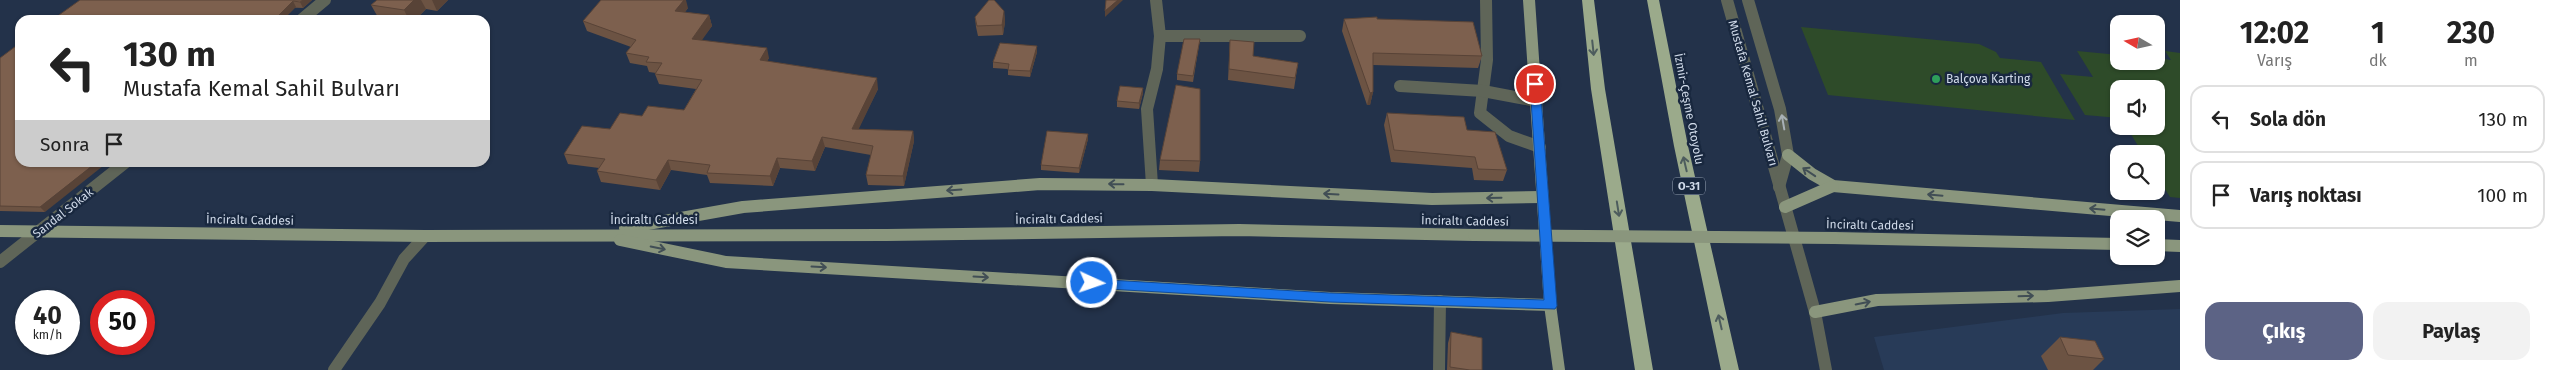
<!DOCTYPE html>
<html lang="tr">
<head>
<meta charset="utf-8">
<style>
  body { margin:0; font-family:"Fira Sans",sans-serif; background:#f2f2f2; color:#222; height:100vh; display:flex; flex-direction:column; font-size:19px; white-space:nowrap }
  * { box-sizing:border-box; margin:0 }
  p { font-size:16px; color:#767676 }
  .icon { flex:none; width:28px; height:28px; fill:none; stroke:currentColor; stroke-width:2; stroke-linecap:round; stroke-linejoin:round }
  .map { position:relative; flex:1; overflow:hidden }
  .panel { display:flex; flex-direction:column; background:#fff; width:375px }
  .panel>* { flex:none }
  .hud { position:absolute; left:15px; top:15px; width:475px; height:152px; border-radius:15px; box-shadow:0 1px 4px #0004; background:#fff; color:#222; overflow:hidden }
  .needle { width:32px; rotate:279deg }
  .buttons { position:absolute; left:2110px; top:15px; display:grid; gap:10px }
  .buttons a { display:grid; place-items:center; width:55px; height:55px; border-radius:10px; background:#fff; box-shadow:0 1px 4px #0004; font-size:25px }
  .speed { position:absolute; left:15px; top:290px; display:flex; gap:10px; font-size:25px; font-weight:700; text-align:center }
  .speed>* { display:grid; place-content:center; width:65px; height:65px; border-radius:50%; background:#fff; box-shadow:0 1px 4px #0004; line-height:1 }
  .speed small { font-size:12px; font-weight:400 }
  .speed .limit { border:8px solid #d22; background:#fff; color:#111 }
  .pin { position:absolute; display:grid; place-items:center; width:42px; height:42px; color:#fff; margin:-21px; border:2px solid #fff; border-radius:50%; box-shadow:0 1px 5px #0007 }
  .me { position:absolute; width:55px; margin:-28px; rotate:93deg; stroke-linejoin:round; filter:drop-shadow(0 0 4px #0008) }
  .turn { display:flex; align-items:center; gap:18px; height:105px; padding:0 25px; font-size:22px }
  .turn .icon { width:65px; height:65px; stroke-width:2.5 }
  .turn b { display:block; font-size:35px; line-height:42px }
  .then { display:flex; align-items:center; height:48px; padding:0 25px; background:#0003; gap:10px; font-size:19px }
  .eta { display:flex; justify-content:space-evenly; align-items:center; height:85px; text-align:center }
  .eta b { font-size:30px; font-weight:700; line-height:35px }
  .button { display:flex; gap:10px; margin-top:auto; padding:10px 25px }
  .button a { flex:1; height:58px; border-radius:15px; background:#5c6385; color:#fff; font-size:20px; font-weight:700; line-height:58px; text-align:center }
  .button a+a { background:#f2f2f2; color:#222 }
  ul { padding:0; list-style:none }
  li { display:flex; align-items:center; gap:15px; height:68px; margin:0 10px 8px; padding:0 15px; border:2px solid #e0e0e0; border-radius:15px }
  li div { flex:1 }
  li b { display:block; font-size:19px }
  li em { font-style:normal }
  main { display:flex; flex:1; min-height:0 }
  .map>svg:first-child { display:block }
</style>
</head>
<body>
<main>
<div class="map">
<svg width="2180" height="370" viewBox="0 0 2180 370">
  <rect width="100%" height="100%" fill="#23324a"/>
  <path fill="#283b58" d="M 2180,309 L 2180,370 L 1884,370 L 1874,337 L 2063,313 Z"/>
  <g fill="#2e4b29">
    <path d="M 1801,27 L 1979,44 L 1996,52 L 2000,58 L 2041,62 L 2075,120 L 1828,95 Z"/>
    <path d="M 2077,51 L 2119,55 L 2119,61 L 2156,61 L 2156,58 L 2171,60 L 2165,51 L 2180,53 L 2180,198 L 2170,197 L 2156,175 L 2156,154 L 2143,154 L 2126,126 L 2156,126 L 2156,89 L 2119,89 L 2119,118 L 2085,115 L 2060,74 L 2093,77 Z"/>
  </g>
  <g fill="none" stroke-linecap="round" stroke-linejoin="round">
    <g stroke="#5f6558" stroke-width="12">
      <path d="M 1156,0 L 1160,36"/>
      <path d="M 1486,0 L 1487,60 L 1480,113 L 1509,136 L 1540,147"/>
      <path d="M 1727,0 L 1815,312 L 1826,370"/>
      <path d="M 1748,0 L 1780,109 L 1788,155 L 1779,187"/>
      <path d="M 301,20 L 325,0"/>
      <path d="M 1400,86 L 1483,91 L 1536,101"/>
      <path d="M 1152,185 L 1147,109 L 1157,69 L 1160,36 L 1300,36"/>
      <path d="M 0,262 L 126,162"/>
      <path d="M 334,370 L 380,303 L 404,259 L 425,236"/>
      <path d="M 1439,370 L 1440,301"/>
    </g>
    <g stroke="#8a967d" stroke-width="12">
      <path d="M 1529,0 L 1550,305 L 1559,370"/>
      <path d="M 1788,155 L 1812,174 L 1833,186 L 2180,216"/>
      <path d="M 1785,207 L 1833,186"/>
      <path d="M 625,228 L 743,207 L 1040,184 L 1152,185 L 1432,199 L 1542,197"/>
      <path d="M 0,231 L 425,236 L 887,235 L 1239,230 L 1474,235"/>
      <path d="M 1834,238 L 2119,244"/>
      <path d="M 620,240 L 726,262 L 1330,298 L 1550,305"/>
      <path d="M 2156,245 L 2180,246"/>
      <path d="M 1815,312 L 1877,300 L 2048,296 L 2180,286"/>
    </g>
    <g fill="#9baa8b" fill-rule="evenodd">
      <path d="M 1582,0 L 1594,0 L 1605,89 L 1653,370 L 1635,370 L 1591,89 Z"/>
      <path d="M 1647,0 L 1659,0 L 1688,146 L 1739,370 L 1721,370 L 1674,146 Z"/>
    </g>
    <path stroke="#8a967d" stroke-width="12" d="M 1474,235 L 1834,238"/>
  </g>
  <g fill="#6c5343">
    <path d="M 80,0 L 312,0 L 303,8 Z"/>
    <path d="M 377,0 L 448,0 L 437,11 L 426,9 L 415,20 L 379,19 L 371,5 Z"/>
    <path d="M 688,8 L 685,12 L 709,15 L 712,26 L 701,40 L 769,58 L 767,61 L 878,89 L 858,129 L 913,131 L 914,141 L 904,186 L 868,185 L 866,175 L 871,155 L 825,147 L 815,171 L 780,168 L 773,186 L 710,183 L 707,175 L 671,170 L 660,190 L 601,182 L 597,171 L 599,168 L 568,164 L 564,154 L 610,129 L 642,116 L 684,110 L 696,89 L 659,84 L 655,74 L 656,73 L 649,72 L 647,66 L 630,63 L 626,53 L 631,47 L 587,31 L 583,21 Z"/>
    <path d="M 1004,11 L 1005,22 L 1003,35 L 978,36 L 976,27 L 975,17 Z"/>
    <path d="M 1344,19 L 1377,19 L 1482,56 L 1478,68 L 1373,65 L 1373,92 L 1370,105 L 1367,105 L 1342,31 Z"/>
    <path d="M 1200,39 L 1193,82 L 1177,80 L 1177,74 Z"/>
    <path d="M 1230,40 L 1253,56 L 1298,63 L 1294,89 L 1228,80 Z"/>
    <path d="M 1037,52 L 1030,77 L 1008,75 L 1008,69 L 993,68 L 993,62 Z"/>
    <path d="M 0,58 L 45,212 L 0,211 Z"/>
    <path d="M 1143,88 L 1143,93 L 1139,109 L 1117,107 L 1117,101 Z"/>
    <path d="M 1387,113 L 1467,130 L 1507,170 L 1503,181 L 1474,180 L 1472,168 L 1391,162 L 1384,125 Z"/>
    <path d="M 1088,134 L 1088,139 L 1079,173 L 1041,170 L 1041,165 Z"/>
    <path d="M 1160,160 L 1200,161 L 1199,172 L 1159,170 Z"/>
    <path d="M 1451,332 L 1482,370 L 1447,370 L 1448,343 Z"/>
    <path d="M 2060,337 L 2104,359 L 2093,370 L 2048,370 L 2041,356 Z"/>
  </g>
  <g fill="#584337">
    <path d="M 303,0 L 312,0 L 303,8 L 300,2 Z"/>
    <path d="M 414,0 L 421,0 L 426,9 L 415,20 L 409,20 L 404,10 Z"/>
    <path d="M 432,0 L 448,0 L 437,11 Z"/>
    <path d="M 684,0 L 686,0 L 688,8 L 678,21 L 675,11 Z"/>
    <path d="M 1118,0 L 1123,0 L 1105,17 L 1105,11 Z"/>
    <path d="M 293,1 L 296,7 L 283,20 L 274,20 Z"/>
    <path d="M 1004,11 L 1005,22 L 1003,35 L 1002,25 Z"/>
    <path d="M 709,15 L 712,26 L 695,50 L 692,39 Z"/>
    <path d="M 1037,46 L 1037,52 L 1030,77 L 1030,71 Z"/>
    <path d="M 767,48 L 769,58 L 762,71 L 760,60 Z"/>
    <path d="M 877,78 L 878,89 L 854,139 L 852,129 Z"/>
    <path d="M 1143,88 L 1143,93 L 1139,109 L 1139,103 Z"/>
    <path d="M 1373,92 L 1370,105 L 1367,105 L 1370,93 Z"/>
    <path d="M 913,131 L 914,141 L 904,186 L 903,176 Z"/>
    <path d="M 1088,134 L 1088,139 L 1079,173 L 1079,168 Z"/>
    <path d="M 822,137 L 825,147 L 815,171 L 812,161 Z"/>
    <path d="M 777,158 L 780,168 L 773,186 L 770,176 Z"/>
    <path d="M 668,160 L 671,170 L 660,190 L 656,180 Z"/>
    <path d="M 97,162 L 108,162 L 45,212 L 40,207 Z"/>
  </g>
  <g fill="#7d604e" stroke="#584337">
    <path d="M 80,0 L 303,0 L 300,2 L 293,1 L 274,20 L 52,20 Z"/>
    <path d="M 377,0 L 414,0 L 404,10 L 371,5 Z"/>
    <path d="M 601,0 L 684,0 L 675,11 L 709,15 L 692,39 L 767,48 L 760,60 L 877,78 L 852,129 L 913,131 L 903,176 L 866,175 L 873,146 L 822,137 L 812,161 L 777,158 L 770,176 L 707,173 L 710,165 L 668,160 L 656,180 L 597,171 L 605,159 L 564,154 L 582,126 L 610,129 L 620,113 L 642,116 L 648,106 L 684,110 L 702,80 L 655,74 L 662,63 L 646,62 L 649,57 L 626,53 L 636,40 L 583,21 Z"/>
    <path d="M 989,0 L 994,0 L 1004,11 L 1002,25 L 977,26 L 975,17 Z"/>
    <path d="M 1106,0 L 1118,0 L 1105,11 Z"/>
    <path d="M 1377,17 L 1377,19 L 1473,22 L 1482,56 L 1373,53 L 1373,92 L 1370,93 L 1344,19 Z"/>
    <path d="M 1184,39 L 1200,39 L 1193,76 L 1177,74 Z"/>
    <path d="M 1230,40 L 1254,42 L 1253,56 L 1298,63 L 1295,78 L 1229,69 Z"/>
    <path d="M 20,43 L 20,162 L 97,162 L 40,207 L 0,206 L 0,58 Z"/>
    <path d="M 1000,43 L 1037,46 L 1030,71 L 1008,70 L 1009,64 L 993,62 Z"/>
    <path d="M 1176,85 L 1200,89 L 1200,161 L 1160,160 Z"/>
    <path d="M 1120,86 L 1143,88 L 1139,103 L 1117,101 Z"/>
    <path d="M 1387,113 L 1464,117 L 1467,130 L 1495,132 L 1507,170 L 1478,169 L 1475,157 L 1394,150 Z"/>
    <path d="M 1047,131 L 1088,134 L 1079,168 L 1041,165 Z"/>
    <path d="M 1451,332 L 1482,338 L 1482,370 L 1470,370 L 1450,367 Z"/>
    <path d="M 2060,337 L 2095,341 L 2104,359 L 2068,355 Z"/>
  </g>
  <defs><path id="oneway-shaft" d="M-6 0H5M1.5-3L5.5 0L1.5 3" fill="none" stroke-width="1.6" stroke-linecap="round" stroke-linejoin="round" transform="scale(1.25)"/></defs>
  <g stroke="#4d5c5d">
    <use href="#oneway-shaft" transform="translate(1593 48) rotate(84)"/>
    <use href="#oneway-shaft" transform="translate(1685 164) rotate(-103)"/>
    <use href="#oneway-shaft" transform="translate(1618 209) rotate(81)"/>
    <use href="#oneway-shaft" transform="translate(1720 322) rotate(-103)"/>
  </g>
  <use stroke="#a8b1b6" href="#oneway-shaft" transform="translate(1783 122) rotate(-100)"/>
  <g stroke="#414e55">
    <use href="#oneway-shaft" transform="translate(1809 172) rotate(-146)"/>
    <use href="#oneway-shaft" transform="translate(1116 184) rotate(-179)"/>
    <use href="#oneway-shaft" transform="translate(954 190) rotate(176)"/>
    <use href="#oneway-shaft" transform="translate(1331 194) rotate(-177)"/>
    <use href="#oneway-shaft" transform="translate(1935 195) rotate(-175)"/>
    <use href="#oneway-shaft" transform="translate(1494 198) rotate(179)"/>
    <use href="#oneway-shaft" transform="translate(2097 209) rotate(-175)"/>
    <use href="#oneway-shaft" transform="translate(658 248) rotate(12)"/>
    <use href="#oneway-shaft" transform="translate(819 267) rotate(3)"/>
    <use href="#oneway-shaft" transform="translate(981 277) rotate(3)"/>
    <use href="#oneway-shaft" transform="translate(2026 296) rotate(-2)"/>
    <use href="#oneway-shaft" transform="translate(1863 303) rotate(-11)"/>
  </g>
  <path fill="#1a73e8" stroke="#114b97" d="M 1535,80 L 1540,84 L 1557,306 L 1555,309 L 1330,302 L 1092,288 L 1085,283 L 1092,279 L 1330,293 L 1544,300 L 1530,84 Z"/>
  <circle fill="#2e9e5b" stroke="#19283f" stroke-width="2" cx="1936" cy="79" r="5"/>
  <g text-anchor="middle" dominant-baseline="central" stroke-width="5" stroke-linejoin="round" paint-order="stroke">
    <rect fill="#19283f" stroke="#99a5b6" stroke-width="1" x="1673" y="177.5" width="32" height="17" rx="4"/>
    <g font-size="11" font-weight="bold" fill="#d0dae9">
      <text x="1689" y="186">O-31</text>
    </g>
    <g font-size="12" fill="#d0dae9" stroke="#19283f" text-anchor="start">
      <text x="1946" y="79">Balçova Karting</text>
    </g>
    <g font-size="12" fill="#d0dae9" stroke="#19283f">
      <text transform="translate(1753 93) rotate(74)">Mustafa Kemal Sahil Bulvarı</text>
      <text transform="translate(1689 109) rotate(79)">İzmir-Çeşme Otoyolu</text>
      <text transform="translate(63 213) rotate(-38)">Sandal Sokak</text>
      <text transform="translate(1059 219) rotate(-1)">İnciraltı Caddesi</text>
      <text transform="translate(250 220) rotate(1)">İnciraltı Caddesi</text>
      <text x="654" y="220">İnciraltı Caddesi</text>
      <text transform="translate(1465 221) rotate(1)">İnciraltı Caddesi</text>
      <text transform="translate(1870 225) rotate(1)">İnciraltı Caddesi</text>
    </g>
  </g>
</svg>
<div class="buttons">
<a><svg class="needle" viewBox="-14 -14 28 28"><path d="M0-13l5 13h-10z" fill="#e53935"/><path d="M0 13l5-13h-10z" fill="#767676"/></svg></a>
<a><svg class="icon" aria-label="sound" viewBox="0 0 24 24"><path d="M4 9h4l5-4v14l-5-4H4zM17 9q2 3 0 6"/></svg></a>
<a><svg class="icon" aria-label="search" viewBox="0 0 24 24"><circle cx="10" cy="10" r="6"/><path d="M15 15l6 6"/></svg></a>
<a><svg class="icon" aria-label="layers" viewBox="0 0 24 24"><path d="M12 4l9 5-9 5-9-5zM3 14l9 5 9-5"/></svg></a>
</div>
<div class="speed"><div>40<small>km/h</small></div><div class="limit">50</div></div>
<div class="pin" style="left:1535px;top:84px;background:#d93025"><svg class="icon" aria-label="arrive" viewBox="0 0 24 24"><path d="M6 21V4h12l-3 4 3 4H6"/></svg></div>
<svg class="me" style="left:1092px;top:283px" viewBox="-20 -20 40 40"><circle r="17" fill="#1a73e8" stroke="#fff" stroke-width="3"/><path d="M0-11L8 9 0 5-8 9z" fill="#fff"/></svg>
<div class="hud">
<div class="turn"><svg class="icon" aria-label="left" viewBox="0 0 24 24"><path d="M17 20v-9H6M10 6l-5 5 5 5"/></svg><div><b>130 m</b>Mustafa Kemal Sahil Bulvarı</div></div>
<div class="then">Sonra<svg class="icon" aria-label="arrive" viewBox="0 0 24 24"><path d="M6 21V4h12l-3 4 3 4H6"/></svg></div>
</div>
</div>
<section class="panel">
<div class="eta">
<div><b>12:02</b><p>Varış</p></div>
<div><b>1</b><p>dk</p></div>
<div><b>230</b><p>m</p></div>
</div>
<ul>
<li><svg class="icon" aria-label="left" viewBox="0 0 24 24"><path d="M17 20v-9H6M10 6l-5 5 5 5"/></svg><div><b>Sola dön</b></div><em>130 m</em></li>
<li><svg class="icon" aria-label="arrive" viewBox="0 0 24 24"><path d="M6 21V4h12l-3 4 3 4H6"/></svg><div><b>Varış noktası</b></div><em>100 m</em></li>
</ul>
<div class="button"><a>Çıkış</a><a>Paylaş</a></div>
</section>
</main>
</body>
</html>
